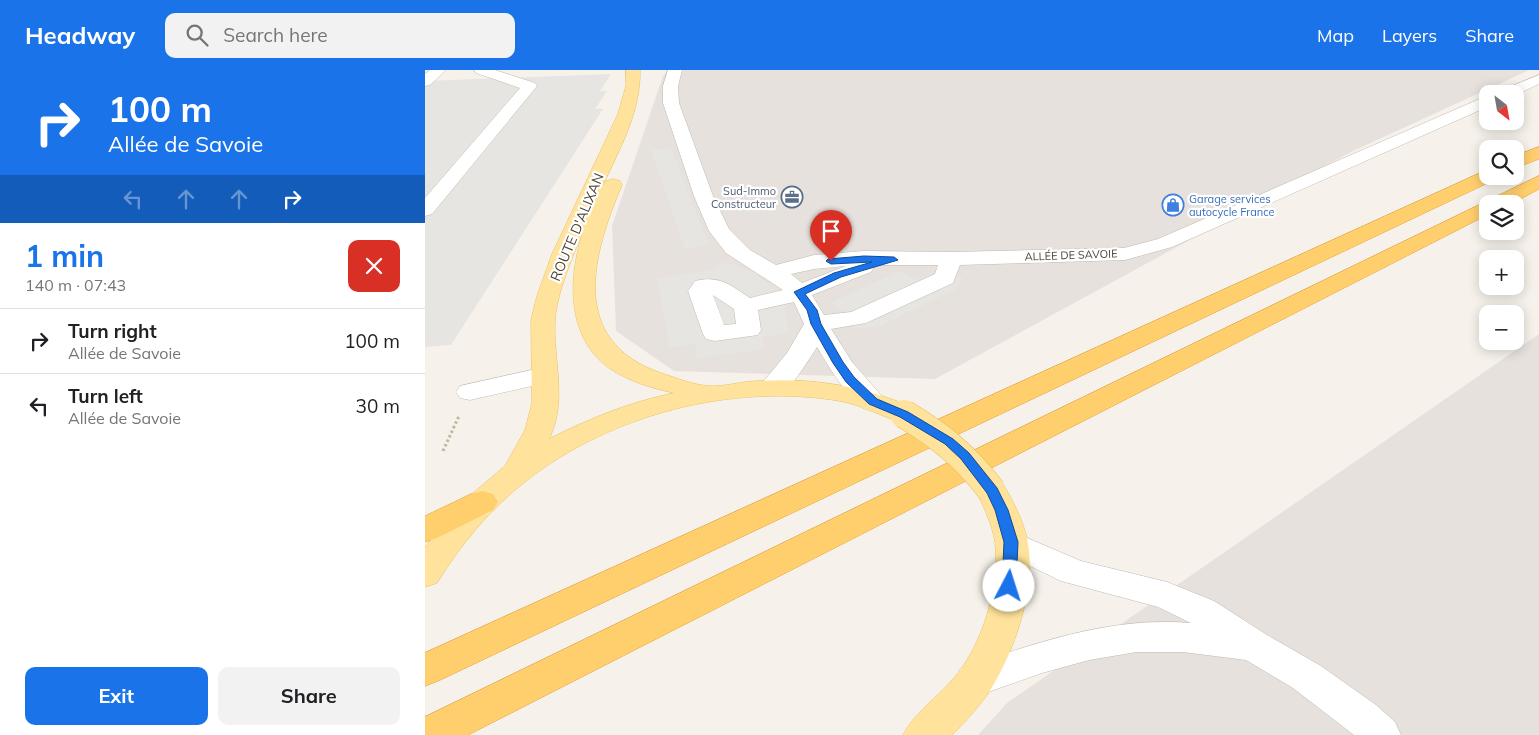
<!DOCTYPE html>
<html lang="en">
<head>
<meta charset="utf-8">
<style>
  body { margin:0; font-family:Mulish,sans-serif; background:#f2f2f2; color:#202124; height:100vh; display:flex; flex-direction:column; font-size:19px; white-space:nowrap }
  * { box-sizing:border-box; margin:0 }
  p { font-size:16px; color:#757577 }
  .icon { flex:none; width:28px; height:28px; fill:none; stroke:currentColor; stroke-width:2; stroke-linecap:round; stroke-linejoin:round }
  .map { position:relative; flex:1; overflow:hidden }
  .drawer { display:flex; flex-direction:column; background:#fff; width:425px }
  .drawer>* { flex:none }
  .hud { background:#1a73e8; color:#fff; overflow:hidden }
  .needle { width:32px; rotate:149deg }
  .fabs { position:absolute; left:1054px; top:15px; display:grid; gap:10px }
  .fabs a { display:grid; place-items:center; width:45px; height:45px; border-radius:10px; background:#fff; box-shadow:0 2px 12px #0003; font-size:25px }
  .pin { position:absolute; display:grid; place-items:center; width:42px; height:42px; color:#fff; margin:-51px -21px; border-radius:50% 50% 50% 0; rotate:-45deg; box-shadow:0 0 5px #0007 }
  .pin .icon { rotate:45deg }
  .me { position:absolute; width:55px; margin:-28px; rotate:5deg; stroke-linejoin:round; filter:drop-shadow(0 0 4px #0008) }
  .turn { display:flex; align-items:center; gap:18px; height:105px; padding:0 25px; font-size:22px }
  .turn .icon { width:65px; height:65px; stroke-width:2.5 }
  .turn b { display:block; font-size:35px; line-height:42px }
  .lanes { display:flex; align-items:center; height:48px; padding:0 25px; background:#0003; justify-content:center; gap:25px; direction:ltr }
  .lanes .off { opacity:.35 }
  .round { display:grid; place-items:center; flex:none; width:52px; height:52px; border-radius:10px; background:#f2f2f2 }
  .headline { display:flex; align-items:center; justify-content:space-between; height:85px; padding:0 25px }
  h1 { font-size:30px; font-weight:700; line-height:38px; color:#1a73e8 }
  .button { display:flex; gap:10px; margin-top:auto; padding:10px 25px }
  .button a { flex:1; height:58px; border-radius:10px; background:#1a73e8; color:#fff; font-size:20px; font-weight:700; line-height:58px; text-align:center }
  .button a+a { background:#f2f2f2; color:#202124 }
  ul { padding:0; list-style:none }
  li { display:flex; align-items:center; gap:15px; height:65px; padding:0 25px; border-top:1px solid #e0e0e0 }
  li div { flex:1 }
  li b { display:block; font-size:19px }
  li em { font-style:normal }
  header { display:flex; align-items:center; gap:30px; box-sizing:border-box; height:70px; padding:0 25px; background:#1a73e8; color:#fff }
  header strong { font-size:24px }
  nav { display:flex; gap:28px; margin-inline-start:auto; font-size:18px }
  .search { width:350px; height:45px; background:#f2f2f2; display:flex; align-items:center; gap:12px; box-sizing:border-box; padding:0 18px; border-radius:10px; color:#757577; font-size:19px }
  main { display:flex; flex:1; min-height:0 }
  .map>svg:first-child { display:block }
</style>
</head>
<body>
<header>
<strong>Headway</strong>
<div class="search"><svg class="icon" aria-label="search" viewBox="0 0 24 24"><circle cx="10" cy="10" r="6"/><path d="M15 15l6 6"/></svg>Search here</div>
<nav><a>Map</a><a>Layers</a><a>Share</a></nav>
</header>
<main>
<section class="drawer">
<div class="hud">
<div class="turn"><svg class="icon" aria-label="right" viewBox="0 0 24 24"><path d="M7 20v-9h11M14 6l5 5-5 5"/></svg><div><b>100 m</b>Allée de Savoie</div></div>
<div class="lanes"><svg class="icon off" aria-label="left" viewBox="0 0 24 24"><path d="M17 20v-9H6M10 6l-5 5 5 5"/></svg><svg class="icon off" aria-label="ahead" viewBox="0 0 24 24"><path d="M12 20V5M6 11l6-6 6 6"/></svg><svg class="icon off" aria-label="ahead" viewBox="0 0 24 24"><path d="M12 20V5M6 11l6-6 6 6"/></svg><svg class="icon" aria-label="right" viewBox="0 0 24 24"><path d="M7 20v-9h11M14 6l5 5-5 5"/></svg></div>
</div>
<div class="headline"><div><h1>1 min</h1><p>140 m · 07:43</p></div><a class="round" style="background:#d93025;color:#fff"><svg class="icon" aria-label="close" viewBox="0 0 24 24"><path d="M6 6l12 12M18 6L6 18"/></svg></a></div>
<ul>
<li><svg class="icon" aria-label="right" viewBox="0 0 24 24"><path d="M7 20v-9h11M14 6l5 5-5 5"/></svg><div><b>Turn right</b><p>Allée de Savoie</p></div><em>100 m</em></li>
<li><svg class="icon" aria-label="left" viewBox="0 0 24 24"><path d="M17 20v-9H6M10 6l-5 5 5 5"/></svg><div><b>Turn left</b><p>Allée de Savoie</p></div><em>30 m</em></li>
</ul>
<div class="button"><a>Exit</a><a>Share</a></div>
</section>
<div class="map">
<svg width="1114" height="665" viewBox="0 0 1114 665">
  <rect width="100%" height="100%" fill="#f6f2eb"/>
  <g fill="#e6e1dc">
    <path d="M 243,0 L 1104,0 L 926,82 L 510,309 L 249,301 L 191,261 L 187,156 L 238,6 Z"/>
    <path d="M 1114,264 L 1114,665 L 553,665 L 582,633 Z"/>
  </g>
  <g fill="#e7e5e2">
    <path d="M 186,4 L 175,21 L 182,21 L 170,39 L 178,39 L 26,275 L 0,277 L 0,11 Z"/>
    <path d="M 246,78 L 284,175 L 260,179 L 226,80 Z"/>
    <path d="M 300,192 L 330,203 L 365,234 L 360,236 L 363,263 L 337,267 L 340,279 L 272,288 L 271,274 L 245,278 L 232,208 L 282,201 Z"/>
    <path d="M 475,201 L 491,210 L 504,205 L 538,207 L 531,219 L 455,256 L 429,259 L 421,242 L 405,233 Z"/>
  </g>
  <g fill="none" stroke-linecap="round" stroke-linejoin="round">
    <g stroke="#c2baad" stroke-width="1">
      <g id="minor">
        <path d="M 5,0 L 21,0 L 5,15 L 0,16 L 0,4 Z"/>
        <path d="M 49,0 L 70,0 L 110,13 L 112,16 L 7,144 L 0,146 L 0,128 L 95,18 L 51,3 Z"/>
        <path d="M 243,0 L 257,0 L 253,16 L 254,33 L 288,126 L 304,159 L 325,180 L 351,195 L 389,185 L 439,181 L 526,182 L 699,178 L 733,169 L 1057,28 L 1062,26 L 1062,37 L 747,177 L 700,190 L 535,195 L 528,213 L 441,253 L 406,259 L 427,292 L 462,332 L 458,338 C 451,339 444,341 438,338 C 423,329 401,292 392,277 C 384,289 368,316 356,324 C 350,327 343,325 336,324 L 333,318 L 362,283 L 379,254 L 369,232 L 333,240 L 336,260 L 333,265 L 290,271 L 281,269 L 278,264 L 263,221 L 270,211 C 295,205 305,215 325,228 L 358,220 L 301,183 L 284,161 L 269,126 L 238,33 L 238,16 ZM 447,195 L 513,195 L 510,204 L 426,242 L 399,245 L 387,225 L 446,202 L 449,197 ZM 421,196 L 377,213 L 366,204 L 389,199 ZM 288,225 L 309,239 L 311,254 L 299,255 Z"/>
        <path d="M 1114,5 L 1114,14 L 1090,25 L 1073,24 L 1075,21 Z"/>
        <path d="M 120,297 L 129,299 L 133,305 L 129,311 L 45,330 L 35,328 L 31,322 L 35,316 Z"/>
        <path d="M 586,461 L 656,491 L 742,512 L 789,531 L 842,565 L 896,596 L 951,635 L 970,652 L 976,665 L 929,665 L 868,618 L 821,590 L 758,582 L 712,582 L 664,590 L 617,603 L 549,627 L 535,623 L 530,611 L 535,599 C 610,573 686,546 766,553 L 733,537 L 636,511 L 574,481 L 569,473 L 574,465 Z"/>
      </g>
    </g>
    <g stroke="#e8c166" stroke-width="1">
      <g id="major">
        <path d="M 201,0 L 215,0 C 216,42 194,80 177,117 L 181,111 L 188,109 L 195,111 L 197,115 C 167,185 143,271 236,303 C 251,308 269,315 284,316 C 300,317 317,311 333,311 C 376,308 419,313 460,327 C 471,331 486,334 493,344 L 489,350 L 479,353 C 457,347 437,335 415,331 C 308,313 186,344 101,411 C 65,439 36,474 12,513 L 0,517 L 0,477 L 41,429 L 80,396 L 100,360 L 107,333 L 106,250 L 112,226 L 127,184 L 193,44 L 201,16 ZM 159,159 C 143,205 140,266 184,298 C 203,311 226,318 249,323 C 205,332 163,349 124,369 C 143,331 128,291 130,251 C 131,224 149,184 159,159 Z"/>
        <path d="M 567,410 L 578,414 C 588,431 598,450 602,469 C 613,517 588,586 562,625 C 552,639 539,653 527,665 L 478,665 C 488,644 513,627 529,608 C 558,574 575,517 570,472 C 567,454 559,437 551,421 L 556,414 Z"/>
      </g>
    </g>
    <g stroke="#e3a337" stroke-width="1">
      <g id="highway">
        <path d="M 1114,77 L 1114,89 L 1090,98 L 1090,86 Z"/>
        <path d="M 1062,100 L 1062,106 L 1071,106 L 1069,110 L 13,611 L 0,616 L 0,583 Z"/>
        <path d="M 1114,106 L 1114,119 L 1086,134 L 1062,134 L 1062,145 L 43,665 L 0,665 L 0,647 Z"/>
        <path d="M 57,421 L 68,424 L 73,432 L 68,440 L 12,468 L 0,472 L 0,446 L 46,424 Z"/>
      </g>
    </g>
    <path stroke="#c4b69d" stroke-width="3" stroke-dasharray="2.5 2.5" stroke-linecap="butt" d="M 18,381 L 34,346"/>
    <use href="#minor" fill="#fff" fill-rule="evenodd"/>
    <use href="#major" fill="#ffe29b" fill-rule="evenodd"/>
    <use href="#highway" fill="#ffce6d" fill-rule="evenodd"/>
    <g stroke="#e8c166" stroke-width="29" stroke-linecap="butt">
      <path id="major-bridge" d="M 479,344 C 516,366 541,387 567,421"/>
    </g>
    <use href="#major-bridge" stroke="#ffe29b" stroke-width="28"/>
  </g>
  <path fill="#1a73e8" stroke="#114b97" d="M 439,186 L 469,187 L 473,190 L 416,207 L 380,224 L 392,240 L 396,254 L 418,292 L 429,307 L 452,329 L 483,342 L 528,369 L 544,383 L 572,418 L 583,440 L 593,472 L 591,516 L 589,520 L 584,521 L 579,520 L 577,516 L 579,472 L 570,440 L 562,423 L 536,389 L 520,374 L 475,347 L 444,334 L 421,312 L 408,293 L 386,254 L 382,240 L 369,222 L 409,203 L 447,192 L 406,194 L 401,191 L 403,189 Z"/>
  <defs>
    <g id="office-ring" transform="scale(1.125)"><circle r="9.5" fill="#fff" stroke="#5c6f8a" stroke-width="1.5"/><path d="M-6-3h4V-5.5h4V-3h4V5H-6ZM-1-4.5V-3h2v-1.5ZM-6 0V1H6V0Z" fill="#5c6f8a"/></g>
    <g id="shop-ring" transform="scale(1.125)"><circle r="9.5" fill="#fff" stroke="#3f7fe0" stroke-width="1.5"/><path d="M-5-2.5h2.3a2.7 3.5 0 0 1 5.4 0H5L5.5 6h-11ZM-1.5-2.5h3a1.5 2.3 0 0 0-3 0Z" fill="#3f7fe0"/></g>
  </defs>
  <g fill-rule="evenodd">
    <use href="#office-ring" x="367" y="127"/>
    <use href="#shop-ring" x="748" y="135"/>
  </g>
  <g text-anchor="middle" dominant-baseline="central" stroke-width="4.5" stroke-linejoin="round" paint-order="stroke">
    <g font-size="11" fill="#4e5e75" stroke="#fff" text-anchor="end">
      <text x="351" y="121">Sud-Immo<tspan x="351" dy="13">Constructeur</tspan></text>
    </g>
    <g font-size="11" fill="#366cbe" stroke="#fff" text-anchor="start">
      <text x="764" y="129">Garage services<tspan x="764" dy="13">autocycle France</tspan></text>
    </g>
    <g font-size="11" fill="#4b4338" stroke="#fff">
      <text transform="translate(646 185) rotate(-2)">ALLÉE DE SAVOIE</text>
    </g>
    <g font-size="14" fill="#4b4338" stroke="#fff">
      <text transform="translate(152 157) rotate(-67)">ROUTE D'ALIXAN</text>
    </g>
  </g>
</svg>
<div class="fabs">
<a><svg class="needle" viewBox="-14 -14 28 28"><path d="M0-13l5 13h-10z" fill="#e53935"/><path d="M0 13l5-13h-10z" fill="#757577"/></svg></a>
<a><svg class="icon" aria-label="search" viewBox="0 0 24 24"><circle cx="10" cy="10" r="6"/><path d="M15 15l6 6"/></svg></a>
<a><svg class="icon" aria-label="layers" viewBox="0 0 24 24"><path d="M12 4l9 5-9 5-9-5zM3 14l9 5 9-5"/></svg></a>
<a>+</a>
<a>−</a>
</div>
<div class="pin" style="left:406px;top:191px;background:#d93025"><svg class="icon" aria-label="arrive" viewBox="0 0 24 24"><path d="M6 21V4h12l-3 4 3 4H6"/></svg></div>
<svg class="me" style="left:584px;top:516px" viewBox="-20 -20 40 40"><circle r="19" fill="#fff"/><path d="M0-13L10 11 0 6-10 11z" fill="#1a73e8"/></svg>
</div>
</main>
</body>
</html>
